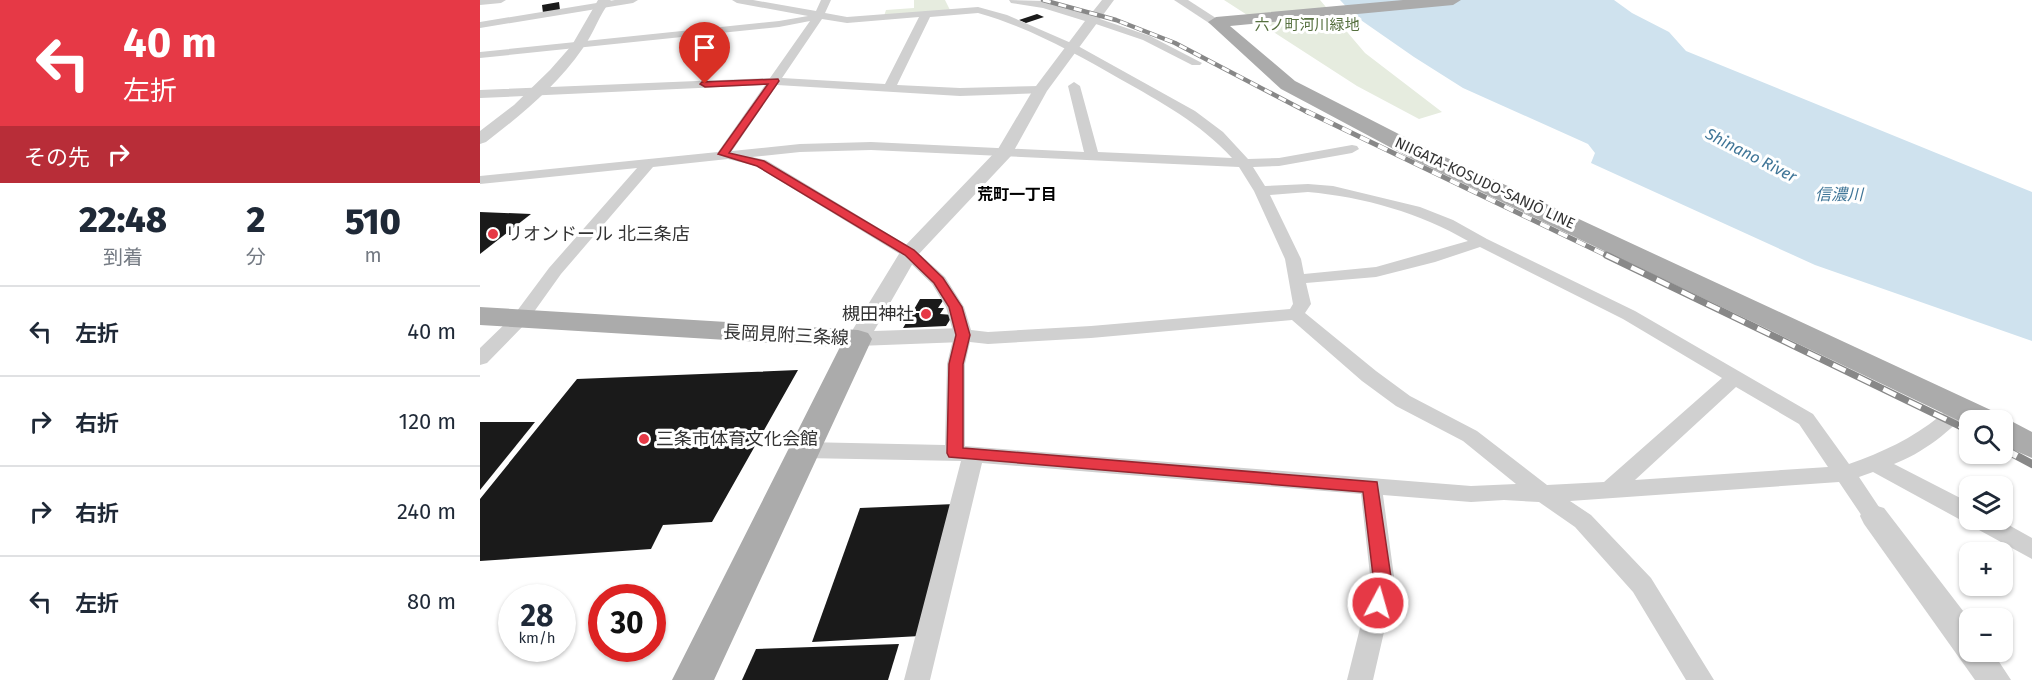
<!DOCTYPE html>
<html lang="ja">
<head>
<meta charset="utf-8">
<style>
  body { margin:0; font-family:"Fira Sans","Noto Sans JP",sans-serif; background:#f6f6f7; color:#1f2937; height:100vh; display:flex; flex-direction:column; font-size:22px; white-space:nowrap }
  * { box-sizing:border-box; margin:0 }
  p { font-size:20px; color:#747a83 }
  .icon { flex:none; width:33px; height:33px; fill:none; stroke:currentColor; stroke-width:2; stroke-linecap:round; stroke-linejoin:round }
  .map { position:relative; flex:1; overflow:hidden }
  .drawer { display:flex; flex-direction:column; background:#fff; width:480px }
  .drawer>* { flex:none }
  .banner { background:#e63946; color:#fff; overflow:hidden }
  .tools { position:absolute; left:1479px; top:410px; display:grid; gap:12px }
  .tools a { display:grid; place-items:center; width:54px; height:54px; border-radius:12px; background:#fff; box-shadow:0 2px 4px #0004; font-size:30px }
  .speed { position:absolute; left:18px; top:584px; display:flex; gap:12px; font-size:30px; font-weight:700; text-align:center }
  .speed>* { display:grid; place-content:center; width:78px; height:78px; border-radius:50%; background:#fff; box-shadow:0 2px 4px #0004; line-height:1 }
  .speed small { font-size:15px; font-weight:400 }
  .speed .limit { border:9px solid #d22; background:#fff; color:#111 }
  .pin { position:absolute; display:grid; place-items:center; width:51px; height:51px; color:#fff; margin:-62px -26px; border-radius:50% 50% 50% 0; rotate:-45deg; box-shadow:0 0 6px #0007 }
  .pin .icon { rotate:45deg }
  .me { position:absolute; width:66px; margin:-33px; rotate:6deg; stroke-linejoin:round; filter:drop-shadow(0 0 4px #0008) }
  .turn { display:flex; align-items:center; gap:21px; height:126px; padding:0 24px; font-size:27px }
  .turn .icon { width:78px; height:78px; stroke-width:2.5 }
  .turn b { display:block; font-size:42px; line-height:51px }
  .then { display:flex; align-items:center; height:57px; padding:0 24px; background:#0003; gap:12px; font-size:22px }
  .eta { display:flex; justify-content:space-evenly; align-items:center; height:102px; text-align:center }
  .eta b { font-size:36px; font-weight:800; line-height:42px }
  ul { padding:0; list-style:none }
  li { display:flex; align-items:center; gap:18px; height:90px; padding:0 24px; border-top:2px solid #e0e1e3 }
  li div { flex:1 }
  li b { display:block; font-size:22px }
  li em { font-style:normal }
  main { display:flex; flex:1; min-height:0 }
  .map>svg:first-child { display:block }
</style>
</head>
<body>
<main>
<section class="drawer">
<div class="banner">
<div class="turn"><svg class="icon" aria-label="left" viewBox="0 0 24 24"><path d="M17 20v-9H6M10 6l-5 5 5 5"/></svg><div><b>40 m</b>左折</div></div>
<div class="then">その先<svg class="icon" aria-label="right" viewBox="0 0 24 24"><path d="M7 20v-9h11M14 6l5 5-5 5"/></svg></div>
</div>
<div class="eta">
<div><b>22:48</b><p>到着</p></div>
<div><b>2</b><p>分</p></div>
<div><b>510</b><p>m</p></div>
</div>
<ul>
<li><svg class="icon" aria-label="left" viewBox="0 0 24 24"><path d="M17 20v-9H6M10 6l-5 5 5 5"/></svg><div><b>左折</b></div><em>40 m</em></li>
<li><svg class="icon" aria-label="right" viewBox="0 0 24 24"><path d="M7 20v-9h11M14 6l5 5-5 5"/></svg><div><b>右折</b></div><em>120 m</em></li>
<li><svg class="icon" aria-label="right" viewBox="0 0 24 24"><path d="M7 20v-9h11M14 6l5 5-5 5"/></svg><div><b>右折</b></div><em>240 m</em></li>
<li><svg class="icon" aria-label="left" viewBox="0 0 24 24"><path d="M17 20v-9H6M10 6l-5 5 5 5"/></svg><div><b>左折</b></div><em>80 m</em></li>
</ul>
</section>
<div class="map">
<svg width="1552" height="680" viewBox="0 0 1552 680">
  <rect width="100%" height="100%" fill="#fff"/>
  <g fill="#e6ecdf">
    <path d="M 434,0 L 465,0 L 470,10 L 404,16 L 406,10 L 434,8 Z"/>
    <path d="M 744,0 L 840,0 L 885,53 L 962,112 L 939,119 L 877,86 Z"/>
  </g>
  <path fill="#cfe2ee" d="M 860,0 L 1134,0 L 1152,13 L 1189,32 L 1206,51 L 1552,192 L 1552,341 L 1335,265 L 1111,163 L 1115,153 L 1108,144 L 983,88 L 934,57 L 875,16 Z"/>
  <g fill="#1a1a1a">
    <path d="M 79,2 L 80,10 L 63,13 L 62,5 Z"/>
    <path d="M 557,14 L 564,17 L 546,23 L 539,20 Z"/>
    <path d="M 0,212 L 51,214 L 0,254 Z"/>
    <path d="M 440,299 L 464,299 L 458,308 L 464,308 L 460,314 L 473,315 L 466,326 L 423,328 L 432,313 L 442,313 L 443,311 L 433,311 Z"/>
    <path d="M 318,370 L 232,522 L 183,525 L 171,549 L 0,561 L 0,499 L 97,379 Z"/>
    <path d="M 0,422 L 55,422 L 0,490 Z"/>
    <path d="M 475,504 L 440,636 L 332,642 L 380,508 Z"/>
    <path d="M 419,644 L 408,680 L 262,680 L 276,649 Z"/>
  </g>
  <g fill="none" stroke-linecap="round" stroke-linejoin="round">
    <g fill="#d0d0d0" fill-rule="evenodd">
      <path d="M 0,0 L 26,0 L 21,3 L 0,5 Z"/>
      <path d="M 135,0 L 158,0 L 153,3 L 0,28 L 0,22 Z"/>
      <path d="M 252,0 L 273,0 L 336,11 L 341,0 L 351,0 L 345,13 L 367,17 L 498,7 L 527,15 L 598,46 L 715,111 L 743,132 L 768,159 L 799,158 L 872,145 L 877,146 L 879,149 L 872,153 L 799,166 L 773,167 L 785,186 L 828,184 L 853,186 L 940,207 L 973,220 L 1007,239 L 1155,311 L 1333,414 L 1369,464 C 1403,452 1431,439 1460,416 C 1470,408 1471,398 1486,402 L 1489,407 C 1476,429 1439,455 1414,464 L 1490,503 L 1490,519 L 1518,519 L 1552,538 L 1552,559 L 1393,472 L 1379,477 L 1405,516 L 1402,522 L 1394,525 L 1386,522 L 1359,482 L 1090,501 L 1111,515 L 1171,578 L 1234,680 L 1206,680 L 1153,592 L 1095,527 L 1059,502 L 1024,500 L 991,502 L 903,495 L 915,584 L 893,680 L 867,680 L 891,584 L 881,494 L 502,463 L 450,680 L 424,680 L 481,461 L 324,458 L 317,455 L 314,450 L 317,445 L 324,442 L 465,445 L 467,364 L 474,335 L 466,307 L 452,284 L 423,256 L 276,166 L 248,159 L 173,167 L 81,274 L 46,323 L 7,363 L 0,365 L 0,348 L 34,315 L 69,268 L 157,168 L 0,184 L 0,176 L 238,152 L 285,85 L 0,98 L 0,90 L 290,78 L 330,21 L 299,27 L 0,58 L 0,52 L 299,21 L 328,16 L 257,3 ZM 498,13 C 548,27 595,53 640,79 C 681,102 720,123 752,158 L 618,152 L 600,86 L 594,82 L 588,86 L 604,152 L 391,142 L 320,144 L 252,151 L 297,85 L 480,96 L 564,93 L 564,87 L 560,86 L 480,88 L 417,85 L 450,17 ZM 439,17 L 405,84 L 302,78 L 342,19 L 367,23 ZM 391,150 L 759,167 L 774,191 L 805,259 L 813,304 L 810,309 L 611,326 L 508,332 L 491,330 L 484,307 L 465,277 L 435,250 L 286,160 L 272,157 L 320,152 ZM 828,192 C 884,197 940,213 988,241 L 896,267 L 824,274 L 821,259 L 790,195 ZM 1000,247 L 1143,319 L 1242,378 L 1124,482 L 1067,485 L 997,431 L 930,396 L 896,371 L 825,313 L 831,304 L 826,283 L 896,277 L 955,262 ZM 812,320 L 882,381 L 916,406 L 983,441 L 1036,484 L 991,486 L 485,446 L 485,364 L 490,342 L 508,344 L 611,338 ZM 1256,387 L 1319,424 L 1348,467 L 1155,480 Z"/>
      <path d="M 614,17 L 670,36 L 722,63 L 720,65 L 712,65 L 663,40 L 610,22 L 610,18 Z"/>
    </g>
    <g fill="#d0d0d0" fill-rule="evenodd">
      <path d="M 118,0 L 131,0 C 119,15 114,33 103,48 C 77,86 41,115 6,142 L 0,144 L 0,131 L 34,105 L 70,70 L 92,45 Z"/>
      <path d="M 529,0 L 565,1 L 610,15 L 622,0 L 634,0 L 567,91 L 531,156 L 437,256 L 394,331 L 483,328 L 491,330 L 494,335 L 491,340 L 483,342 L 378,346 L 370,344 L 367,339 L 422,249 L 518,149 L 553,90 L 605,21 L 563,8 L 531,3 Z"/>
      <path d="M 694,0 L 708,0 L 742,22 L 736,26 L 732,25 Z"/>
      <path d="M 1394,505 L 1404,508 L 1490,620 L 1490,651 L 1512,651 L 1531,680 L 1495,680 L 1384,524 L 1380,516 L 1384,508 Z"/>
    </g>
    <g fill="#ababab" fill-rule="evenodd">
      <path d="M 923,0 L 981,0 L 973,5 L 750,26 L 815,81 L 950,150 L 1515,412 L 1519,419 L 1533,422 L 1552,432 L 1552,458 L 1522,445 L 1522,420 L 1490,420 L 1490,426 L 934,160 L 833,106 L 801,89 L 728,22 L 736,17 Z"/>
      <path d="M 0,307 L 378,330 L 388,333 L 392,339 L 234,680 L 192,680 L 360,347 L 0,325 Z"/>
    </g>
    <g stroke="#888" stroke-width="4.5">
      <path id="rail-far3" d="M 563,0 L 636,20 L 695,43 L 829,113"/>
    </g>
    <g stroke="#888" stroke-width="5">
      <path id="rail-far2" d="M 826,111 L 1130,257"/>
    </g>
    <g stroke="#888" stroke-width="7">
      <path id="rail-far1" d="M 1126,255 L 1490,431"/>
    </g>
    <g stroke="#888" stroke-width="8">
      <path id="rail" d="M 1522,448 L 1552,464"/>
    </g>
    <use href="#rail-far3" stroke="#fff" stroke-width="3" stroke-dasharray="8" stroke-linecap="butt"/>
    <use href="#rail-far2" stroke="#fff" stroke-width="4" stroke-dasharray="10" stroke-linecap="butt"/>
    <use href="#rail-far1" stroke="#fff" stroke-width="4.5" stroke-dasharray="14" stroke-linecap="butt"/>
    <use href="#rail" stroke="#fff" stroke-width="6" stroke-dasharray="17" stroke-linecap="butt"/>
  </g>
  <path fill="#e63946" stroke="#96252e" stroke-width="1.5" d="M 298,79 L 299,81 L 249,153 L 284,161 L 434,250 L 463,278 L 482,307 L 490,335 L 483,364 L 483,448 L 897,482 L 912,584 L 905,609 L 898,611 L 892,609 L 889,603 L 894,584 L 883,492 L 469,457 L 467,453 L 469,364 L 476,335 L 469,307 L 454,283 L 425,255 L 277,166 L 238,154 L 288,84 L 225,87 L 220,84 L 222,82 Z"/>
  <g fill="#e63946" stroke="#fff" stroke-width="2">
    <circle cx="13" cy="234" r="6"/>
    <circle cx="446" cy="314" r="6"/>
    <circle cx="164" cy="439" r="6"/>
  </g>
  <g text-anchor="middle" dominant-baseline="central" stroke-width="6" stroke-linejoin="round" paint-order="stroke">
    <g font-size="15" fill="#56703f" stroke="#fff">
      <text x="827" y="25">六ノ町河川緑地</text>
    </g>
    <g font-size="15" fill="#333" stroke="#fff">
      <text transform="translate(1005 183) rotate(25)">NIIGATA-KOSUDO-SANJŌ LINE</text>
    </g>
    <g font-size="16" font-style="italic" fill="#3f7597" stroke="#fff">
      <text transform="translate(1271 155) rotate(27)">Shinano River</text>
      <text x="1359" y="194">信濃川</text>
    </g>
    <g font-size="16" font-weight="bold" fill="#000" stroke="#fff">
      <text x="537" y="194">荒町一丁目</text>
    </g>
    <g font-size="18" fill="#333" stroke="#fff" text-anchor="start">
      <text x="25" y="234">リオンドール 北三条店</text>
      <text x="434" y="314" text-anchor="end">槻田神社</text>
      <text x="176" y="439">三条市体育文化会館</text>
    </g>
    <g font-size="18" fill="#333" stroke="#fff">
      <text transform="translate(306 335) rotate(3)">長岡見附三条線</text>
    </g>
  </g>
</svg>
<div class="tools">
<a><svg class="icon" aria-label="search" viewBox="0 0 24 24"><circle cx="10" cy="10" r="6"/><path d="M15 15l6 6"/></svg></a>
<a><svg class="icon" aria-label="layers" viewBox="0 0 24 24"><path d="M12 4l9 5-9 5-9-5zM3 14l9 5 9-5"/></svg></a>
<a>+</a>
<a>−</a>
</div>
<div class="speed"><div>28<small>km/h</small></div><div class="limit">30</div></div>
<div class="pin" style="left:225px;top:84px;background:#d93025"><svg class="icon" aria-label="arrive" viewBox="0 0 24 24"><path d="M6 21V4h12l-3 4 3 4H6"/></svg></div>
<svg class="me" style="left:898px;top:603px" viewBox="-20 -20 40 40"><circle r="17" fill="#e63946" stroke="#fff" stroke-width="3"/><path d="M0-11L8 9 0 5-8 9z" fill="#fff"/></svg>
</div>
</main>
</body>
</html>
